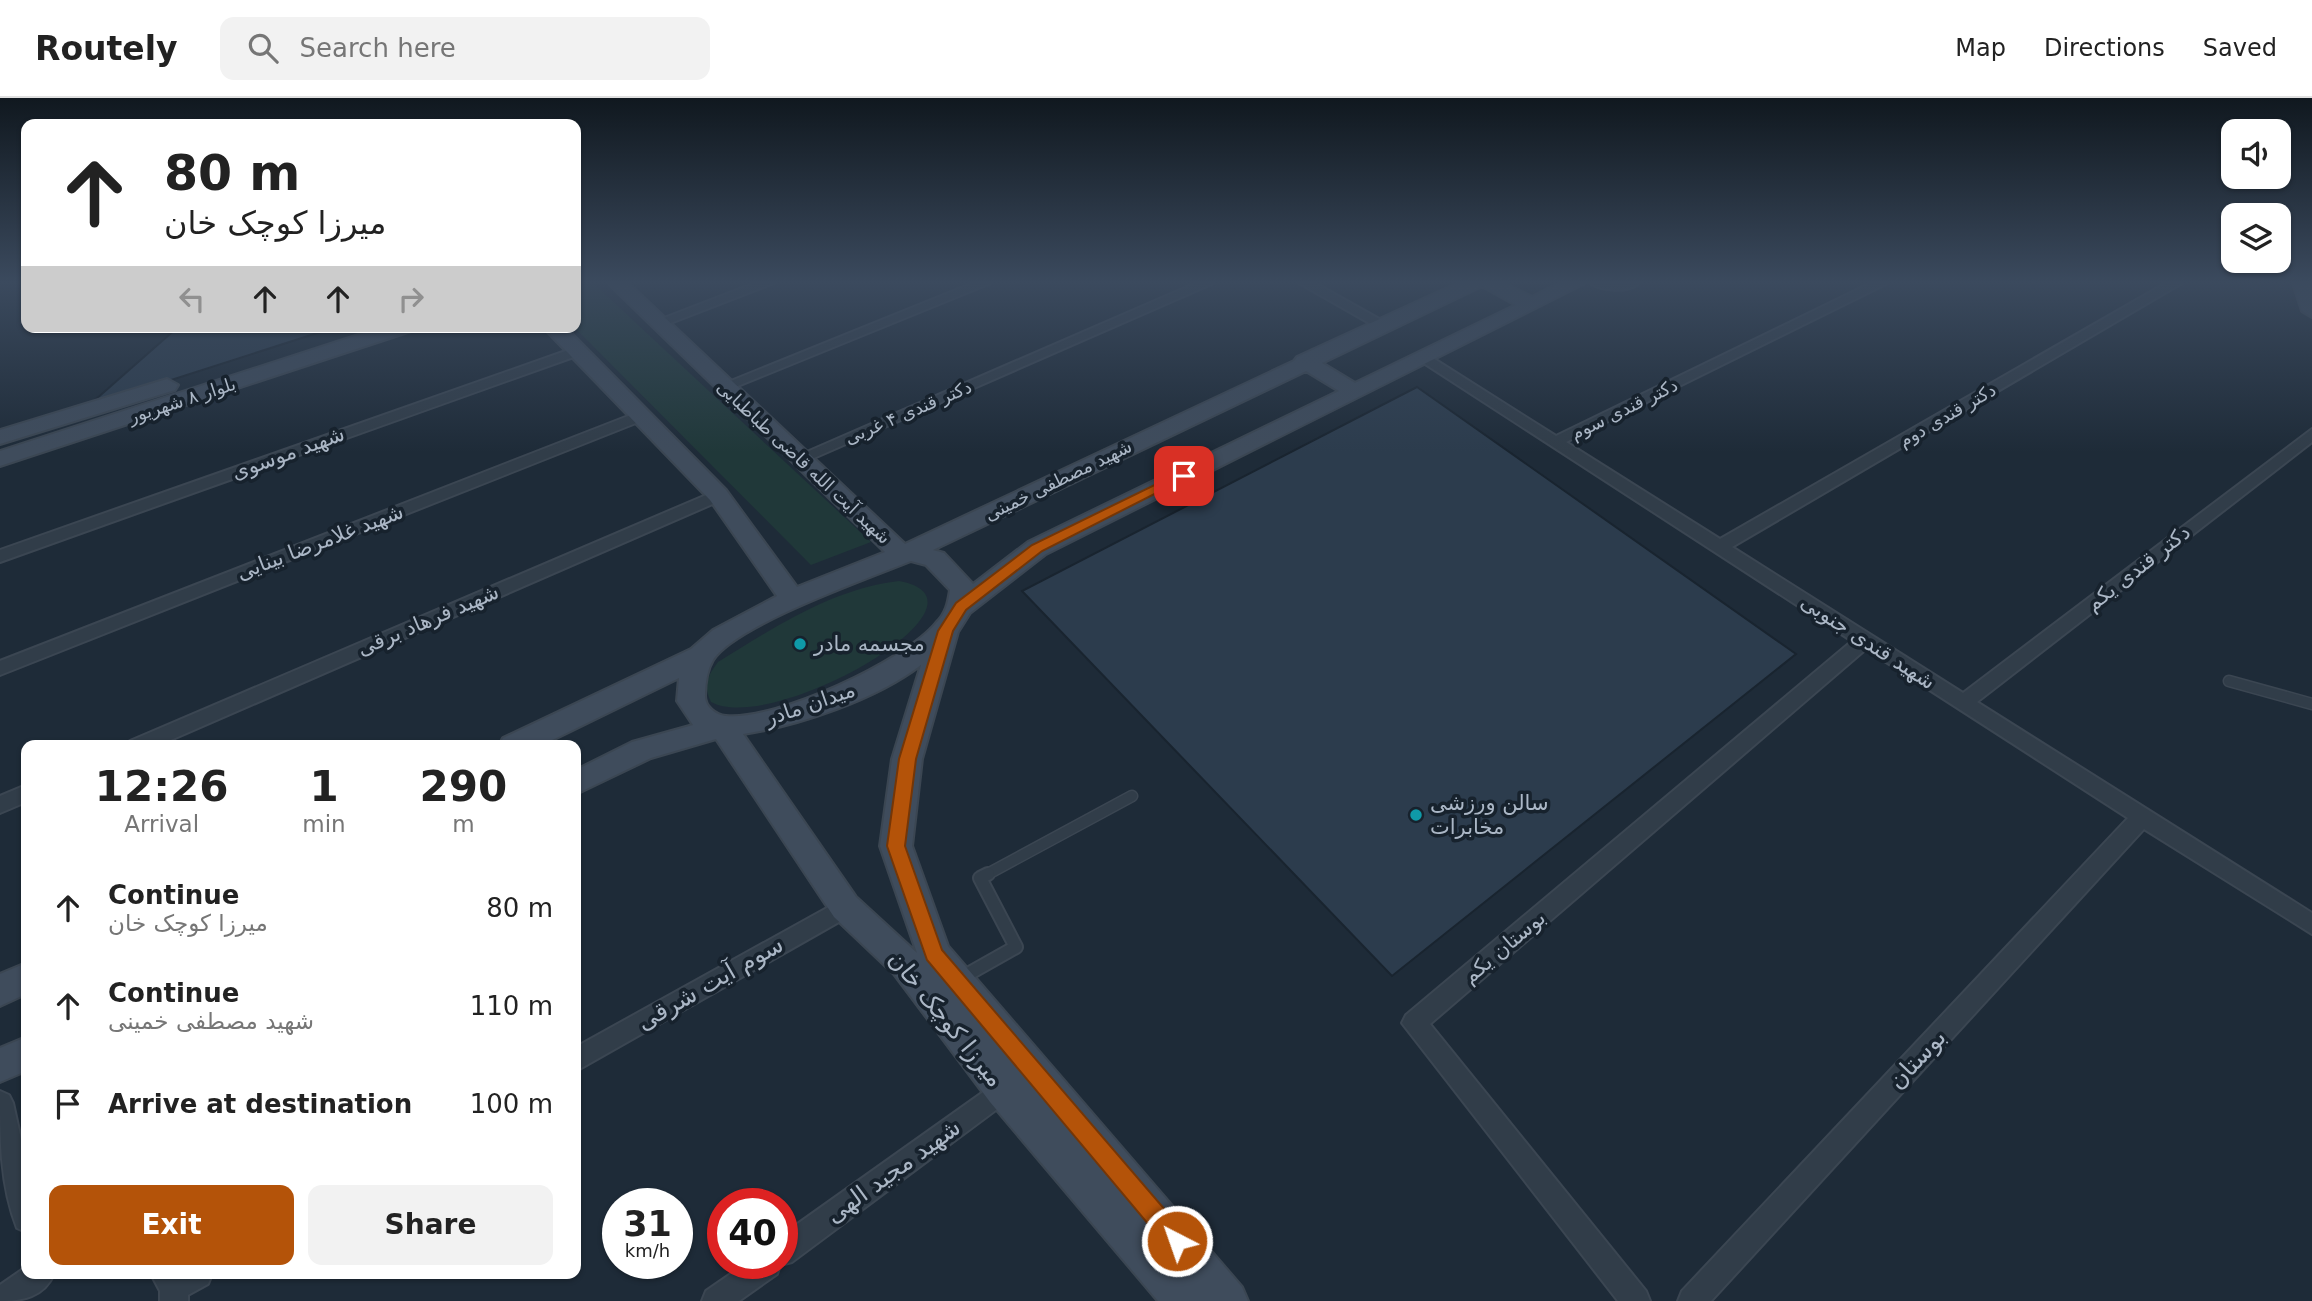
<!DOCTYPE html>
<html lang="en">
<head>
<meta charset="utf-8">
<style>
  body { margin:0; font-family:"DejaVu Sans","Noto Naskh Arabic",sans-serif; background:#f2f2f2; color:#222; height:100vh; display:flex; flex-direction:column; font-size:26px; white-space:nowrap }
  * { box-sizing:border-box; margin:0 }
  p { font-size:23px; color:#767676 }
  .icon { flex:none; width:38px; height:38px; fill:none; stroke:currentColor; stroke-width:2; stroke-linecap:round; stroke-linejoin:round }
  .map { position:relative; flex:1; overflow:hidden }
  .panel { position:absolute; left:21px; top:642px; width:560px; height:539px; display:flex; flex-direction:column; background:#fff; border-radius:14px; box-shadow:0 2px 5px #0004 }
  .panel>* { flex:none }
  .top-card { position:absolute; left:21px; top:21px; width:560px; height:214px; border-radius:14px; box-shadow:0 2px 5px #0004; background:#fff; color:#222; overflow:hidden }
  .fabs { position:absolute; left:2221px; top:21px; display:grid; gap:14px }
  .fabs a { display:grid; place-items:center; width:70px; height:70px; border-radius:14px; background:#fff; box-shadow:0 2px 5px #0004; font-size:35px }
  .speed { position:absolute; left:602px; top:1090px; display:flex; gap:14px; font-size:35px; font-weight:700; text-align:center }
  .speed>* { display:grid; place-content:center; width:91px; height:91px; border-radius:50%; background:#fff; box-shadow:0 2px 5px #0004; line-height:1 }
  .speed small { font-size:18px; font-weight:400 }
  .speed .limit { border:10px solid #d22; background:#fff; color:#111 }
  .pin { position:absolute; display:grid; place-items:center; width:60px; height:60px; color:#fff; margin:-30px; border-radius:14px; box-shadow:0 4px 10px #0006 }
  .me { position:absolute; width:77px; margin:-38px; rotate:319deg; stroke-linejoin:round; filter:drop-shadow(0 0 5px #0008) }
  .turn { display:flex; align-items:center; gap:24px; height:147px; padding:0 28px; font-size:32px }
  .turn .icon { width:91px; height:91px; stroke-width:2.5 }
  .turn b { display:block; font-size:49px; line-height:60px }
  .lanes { display:flex; align-items:center; height:66px; padding:0 28px; background:#0003; justify-content:center; gap:35px; direction:ltr }
  .lanes .off { opacity:.35 }
  .eta { display:flex; justify-content:space-evenly; align-items:center; height:119px; text-align:center }
  .eta b { font-size:42px; font-weight:800; line-height:49px }
  .action { display:flex; gap:14px; margin-top:auto; padding:14px 28px }
  .action a { flex:1; height:80px; border-radius:14px; background:#b45309; color:#fff; font-size:28px; font-weight:800; line-height:80px; text-align:center }
  .action a+a { background:#f2f2f2; color:#222 }
  ul { padding:0; list-style:none }
  li { display:flex; align-items:center; gap:21px; height:98px; padding:0 28px }
  li div { flex:1 }
  li b { display:block; font-size:26px }
  li em { font-style:normal }
  header { display:flex; align-items:center; gap:42px; box-sizing:border-box; height:98px; padding:0 35px; background:#fff; border-bottom:2px solid #e0e0e0 }
  header strong { font-size:33px }
  nav { display:flex; gap:38px; margin-inline-start:auto; font-size:24px }
  .search { width:490px; height:63px; background:#f2f2f2; display:flex; align-items:center; gap:18px; box-sizing:border-box; padding:0 24px; border-radius:14px; color:#767676; font-size:26px }
  .map>svg:first-child { display:block }
</style>
</head>
<body>
<header>
<strong>Routely</strong>
<div class="search"><svg class="icon" aria-label="search" viewBox="0 0 24 24"><circle cx="10" cy="10" r="6"/><path d="M15 15l6 6"/></svg>Search here</div>
<nav><a>Map</a><a>Directions</a><a>Saved</a></nav>
</header>
<div class="map">
<svg width="2312" height="1203" viewBox="0 0 2312 1203">
  <rect width="100%" height="100%" fill="#1e2b38"/>
  <g fill="#203839">
    <path d="M 593,185 L 871,444 L 811,467 L 574,229 L 576,186 Z"/>
    <path d="M 899,483 C 1008,503 775,638 711,604 C 703,587 707,579 718,564 C 773,530 834,490 899,483 Z"/>
  </g>
  <g fill="#2c3c4d" stroke="#19242f" stroke-width="2">
    <path d="M 178,229 L 336,229 L 87,309 Z"/>
    <path d="M 1417,289 L 1796,556 L 1392,878 L 1022,493 Z"/>
  </g>
  <g fill="none" stroke-linecap="round" stroke-linejoin="round">
    <g stroke="#3b4652" stroke-width="13">
      <g id="lane-far1">
        <path d="M 2229,583 L 2312,606"/>
        <path d="M 984,778 L 1132,698"/>
      </g>
    </g>
    <g stroke="#3b4652" stroke-width="16">
      <path id="lane" d="M 961,880 L 1016,849 L 980,780 L 988,776"/>
    </g>
    <g stroke="#3b4652" stroke-width="4">
      <g id="street">
        <path d="M 755,185 L 774,185 L 663,228 L 651,225 Z"/>
        <path d="M 973,185 L 991,185 L 728,292 L 718,292 L 716,289 Z"/>
        <path d="M 1196,185 L 1214,185 L 807,363 L 795,363 L 793,360 Z"/>
        <path d="M 1299,185 L 1315,185 L 1390,227 L 1378,230 Z"/>
        <path d="M 1590,185 L 1639,185 C 1629,195 1601,193 1590,185 Z"/>
        <path d="M 1871,185 L 1888,185 L 1566,344 L 1720,441 L 2166,185 L 2182,185 L 1732,449 L 1963,595 L 2312,331 L 2312,344 L 1977,604 L 2312,815 L 2312,836 L 2144,731 L 1711,1203 L 1678,1203 L 1682,1193 L 2128,720 L 1866,551 L 1430,926 L 1646,1193 L 1650,1203 L 1618,1203 L 1402,925 L 1406,917 L 1852,543 L 1416,260 L 1423,256 L 1428,257 L 1556,338 Z"/>
        <path d="M 577,249 L 582,250 L 582,256 L 0,464 L 0,452 Z"/>
        <path d="M 641,313 L 649,318 L 646,321 L 0,577 L 0,563 Z"/>
        <path d="M 718,392 L 724,393 L 724,401 L 157,648 L 127,648 L 130,643 Z"/>
        <path d="M 26,687 L 26,704 L 0,715 L 0,698 Z"/>
        <path d="M 845,800 L 853,802 L 856,809 L 853,816 L 576,973 L 576,949 Z"/>
        <path d="M 1003,980 L 1012,984 L 1015,992 L 1012,1000 L 792,1164 L 780,1167 L 777,1176 L 739,1203 L 702,1203 L 706,1193 L 745,1166 L 782,1166 L 782,1137 Z"/>
        <path d="M 0,993 L 9,997 L 13,1005 L 26,1064 L 26,1134 L 17,1130 C 0,1087 0,1039 0,993 Z"/>
        <path d="M 26,1169 L 26,1176 L 54,1176 C 44,1199 22,1203 0,1203 L 0,1187 Z"/>
        <path d="M 151,1176 L 212,1176 L 208,1186 L 188,1197 L 188,1203 L 160,1203 L 160,1193 Z"/>
      </g>
    </g>
    <g stroke="#3b4652" stroke-width="4">
      <g id="secondary">
        <path d="M 608,185 L 628,185 L 905,446 L 1294,263 L 1297,259 L 1458,185 L 1504,185 L 1532,199 L 1560,185 L 1585,185 L 1046,456 L 970,515 L 958,534 L 922,661 L 912,748 L 948,848 L 1242,1189 L 1248,1203 L 1158,1203 L 990,1004 L 894,876 L 834,819 L 716,641 L 651,660 L 576,696 L 576,672 L 632,644 L 693,627 L 677,603 L 679,580 L 540,648 L 499,648 L 503,640 L 691,551 L 713,532 L 777,498 L 710,402 L 543,229 L 565,229 L 726,392 L 797,489 L 885,454 ZM 1482,188 L 1516,207 L 1355,285 L 1322,265 ZM 1306,273 L 1339,293 L 1028,444 L 973,486 L 944,455 L 933,452 ZM 911,463 L 926,467 L 950,492 C 948,505 946,515 936,525 C 905,563 776,623 726,618 C 716,617 705,609 705,598 C 705,587 707,572 713,562 C 735,527 869,480 911,463 ZM 921,567 L 892,661 L 880,748 L 917,855 L 856,799 L 743,636 C 798,628 877,601 921,567 Z"/>
        <path d="M 2293,185 L 2312,185 L 2312,219 L 2302,213 Z"/>
        <path d="M 383,229 L 414,229 L 411,233 L 0,368 L 0,353 Z"/>
        <path d="M 167,281 L 178,287 L 175,292 L 0,346 L 0,332 Z"/>
        <path d="M 26,865 L 26,896 L 0,908 L 0,876 Z"/>
        <path d="M 26,939 L 26,973 L 0,984 L 0,950 Z"/>
      </g>
    </g>
    <use href="#lane-far1" stroke="#313d49" stroke-width="10"/>
    <use href="#lane" stroke="#313d49" stroke-width="12"/>
    <use href="#street" fill="#313d49" fill-rule="evenodd"/>
    <use href="#secondary" fill="#3f4c5c" fill-rule="evenodd"/>
  </g>
  <linearGradient id="sky" x2="0" y2="1"><stop stop-color="#10181f"/><stop offset="0.52" stop-color="#3b4a5e"/><stop offset="1" stop-color="#3b4a5e" stop-opacity="0"/></linearGradient>
  <rect width="2312" height="354" fill="url(#sky)"/>
  <path fill="#b45309" stroke="#753606" stroke-width="2" d="M 1179,375 L 1190,378 L 1042,453 L 966,512 L 953,533 L 916,661 L 905,748 L 942,852 L 1185,1135 L 1188,1143 L 1185,1151 L 1177,1154 L 1169,1151 L 927,862 L 887,748 L 899,661 L 938,533 L 956,505 L 1032,447 Z"/>
  <g fill="#0f9aa8" stroke="#17222d" stroke-width="2.5">
    <circle cx="800" cy="546" r="7"/>
    <circle cx="1416" cy="717" r="7"/>
  </g>
  <g text-anchor="middle" dominant-baseline="central" stroke-width="7" stroke-linejoin="round" paint-order="stroke">
    <g font-size="18" fill="#abb7c6" stroke="#17222d">
      <text transform="translate(182 302) rotate(-18)">بلوار ۸ شهریور</text>
      <text transform="translate(1624 311) rotate(-26)">دکتر قندی سوم</text>
      <text transform="translate(908 314) rotate(-23)">دکتر قندی ۴ غربی</text>
      <text transform="translate(1947 317) rotate(-30)">دکتر قندی دوم</text>
      <text transform="translate(804 364) rotate(43)">شهید آیت الله قاضی طباطبایی</text>
      <text transform="translate(1058 382) rotate(-26)">شهید مصطفی خمینی</text>
    </g>
    <g font-size="21" fill="#abb7c6" stroke="#17222d">
      <text transform="translate(288 355) rotate(-20)">شهید موسوی</text>
      <text transform="translate(320 444) rotate(-21)">شهید غلامرضا بینایی</text>
      <text transform="translate(2138 470) rotate(-38)">دکتر قندی یکم</text>
      <text transform="translate(428 522) rotate(-23)">شهید فرهاد برقی</text>
      <text transform="translate(1868 544) rotate(33)">شهید قندی جنوبی</text>
      <text transform="translate(810 606) rotate(-19)">میدان مادر</text>
      <text transform="translate(1504 849) rotate(-40)">بوستان یکم</text>
    </g>
    <g font-size="21" fill="#abb7c6" stroke="#17222d" text-anchor="start">
      <text x="814" y="546">مجسمه مادر</text>
      <text x="1430" y="705">سالن ورزشی<tspan x="1430" dy="24">مخابرات</tspan></text>
    </g>
    <g font-size="24" fill="#abb7c6" stroke="#17222d">
      <text transform="translate(710 885) rotate(-30)">سوم آیت شرقی</text>
      <text transform="translate(946 921) rotate(51)">میرزا کوچک خان</text>
      <text transform="translate(1917 961) rotate(-47)">بوستان</text>
      <text transform="translate(893 1073) rotate(-36)">شهید مجید الهی</text>
    </g>
  </g>
</svg>
<div class="fabs">
<a><svg class="icon" aria-label="sound" viewBox="0 0 24 24"><path d="M4 9h4l5-4v14l-5-4H4zM17 9q2 3 0 6"/></svg></a>
<a><svg class="icon" aria-label="layers" viewBox="0 0 24 24"><path d="M12 4l9 5-9 5-9-5zM3 14l9 5 9-5"/></svg></a>
</div>
<div class="speed"><div>31<small>km/h</small></div><div class="limit">40</div></div>
<div class="pin" style="left:1184px;top:378px;background:#d93025"><svg class="icon" aria-label="arrive" viewBox="0 0 24 24"><path d="M6 21V4h12l-3 4 3 4H6"/></svg></div>
<svg class="me" style="left:1177px;top:1143px" viewBox="-20 -20 40 40"><circle r="17" fill="#b45309" stroke="#fff" stroke-width="3"/><path d="M0-11L8 9 0 5-8 9z" fill="#fff"/></svg>
<div class="top-card">
<div class="turn"><svg class="icon" aria-label="ahead" viewBox="0 0 24 24"><path d="M12 20V5M6 11l6-6 6 6"/></svg><div><b>80 m</b>میرزا کوچک خان</div></div>
<div class="lanes"><svg class="icon off" aria-label="left" viewBox="0 0 24 24"><path d="M17 20v-9H6M10 6l-5 5 5 5"/></svg><svg class="icon" aria-label="ahead" viewBox="0 0 24 24"><path d="M12 20V5M6 11l6-6 6 6"/></svg><svg class="icon" aria-label="ahead" viewBox="0 0 24 24"><path d="M12 20V5M6 11l6-6 6 6"/></svg><svg class="icon off" aria-label="right" viewBox="0 0 24 24"><path d="M7 20v-9h11M14 6l5 5-5 5"/></svg></div>
</div>
<section class="panel">
<div class="eta">
<div><b>12:26</b><p>Arrival</p></div>
<div><b>1</b><p>min</p></div>
<div><b>290</b><p>m</p></div>
</div>
<ul>
<li><svg class="icon" aria-label="ahead" viewBox="0 0 24 24"><path d="M12 20V5M6 11l6-6 6 6"/></svg><div><b>Continue</b><p>میرزا کوچک خان</p></div><em>80 m</em></li>
<li><svg class="icon" aria-label="ahead" viewBox="0 0 24 24"><path d="M12 20V5M6 11l6-6 6 6"/></svg><div><b>Continue</b><p>شهید مصطفی خمینی</p></div><em>110 m</em></li>
<li><svg class="icon" aria-label="arrive" viewBox="0 0 24 24"><path d="M6 21V4h12l-3 4 3 4H6"/></svg><div><b>Arrive at destination</b></div><em>100 m</em></li>
</ul>
<div class="action"><a>Exit</a><a>Share</a></div>
</section>
</div>
</body>
</html>
